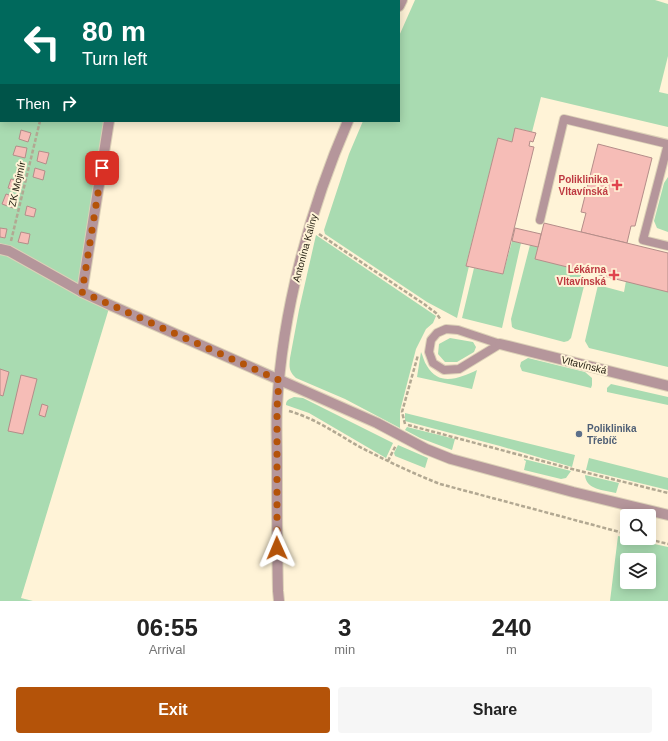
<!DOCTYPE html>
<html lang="en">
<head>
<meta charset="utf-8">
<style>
  body { margin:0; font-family:Helvetica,sans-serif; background:#f6f6f6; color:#222; height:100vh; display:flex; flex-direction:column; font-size:15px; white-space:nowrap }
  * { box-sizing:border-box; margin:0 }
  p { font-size:13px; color:#767676 }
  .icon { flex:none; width:22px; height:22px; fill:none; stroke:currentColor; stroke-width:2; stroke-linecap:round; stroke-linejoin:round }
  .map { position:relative; height:601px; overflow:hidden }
  .sheet { display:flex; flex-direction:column; background:#fff; flex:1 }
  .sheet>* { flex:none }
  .top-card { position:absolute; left:0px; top:0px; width:400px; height:122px; box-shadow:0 2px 10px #0003; background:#00695c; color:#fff; overflow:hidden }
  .buttons { position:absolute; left:620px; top:509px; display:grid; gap:8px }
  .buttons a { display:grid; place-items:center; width:36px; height:36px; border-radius:4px; background:#fff; box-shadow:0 2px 10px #0003; font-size:20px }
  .pin { position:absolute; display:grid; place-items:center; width:34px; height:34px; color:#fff; margin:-17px; border-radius:8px; box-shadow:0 2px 6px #0006 }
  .me { position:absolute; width:44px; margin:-22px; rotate:359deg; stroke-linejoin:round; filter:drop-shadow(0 0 3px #0008) }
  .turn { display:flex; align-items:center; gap:14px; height:84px; padding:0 16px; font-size:18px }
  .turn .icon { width:52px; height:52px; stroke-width:2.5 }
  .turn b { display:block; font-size:28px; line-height:34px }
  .then { display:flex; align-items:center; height:38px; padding:0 16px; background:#0003; gap:8px; font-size:15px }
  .eta { display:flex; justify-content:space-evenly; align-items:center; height:68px; text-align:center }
  .eta b { font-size:24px; font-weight:600; line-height:28px }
  .action { display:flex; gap:8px; margin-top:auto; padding:8px 16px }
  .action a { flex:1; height:46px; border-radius:4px; background:#b45309; color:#fff; font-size:16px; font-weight:600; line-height:46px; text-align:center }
  .action a+a { background:#f6f6f6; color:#222 }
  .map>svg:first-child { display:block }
</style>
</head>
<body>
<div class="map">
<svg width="668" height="601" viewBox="0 0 668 601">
  <rect width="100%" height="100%" fill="#fff3d7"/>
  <g fill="#a9dbb1" fill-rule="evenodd">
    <path d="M 0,0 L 150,0 L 1,1 L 1,121 L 109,121 L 82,292 L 110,305 L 21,598 L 33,601 L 0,601 Z"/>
    <path d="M 415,0 L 655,0 L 668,4 L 668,56 L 659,92 L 668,94 L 668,127 L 541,97 L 532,132 L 516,128 L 512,142 L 498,138 L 466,265 L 469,266 L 457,318 L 427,302 L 325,234 L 324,230 L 349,154 L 363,121 L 399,121 L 399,36 Z"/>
    <path d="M 668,177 L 668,232 L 657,228 L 654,221 L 664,183 Z"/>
    <path d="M 316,235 L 436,316 L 433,323 L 426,329 L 416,349 L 400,411 L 400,428 L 345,399 L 296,378 C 289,372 289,367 290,358 L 299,310 Z"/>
    <path d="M 512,241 L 521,243 L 502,328 L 462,318 L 474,268 L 503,274 Z"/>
    <path d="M 530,245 L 538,247 L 535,259 L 582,270 L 580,281 L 585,282 L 571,338 L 568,341 L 564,342 L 515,329 L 512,327 L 511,319 Z"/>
    <path d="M 626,281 L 668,292 L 668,367 L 589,348 L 585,341 L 598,285 L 624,292 Z"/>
    <path d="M 450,338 L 473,342 L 476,347 L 474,352 L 457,362 L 445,362 L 438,354 L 439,344 Z"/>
    <path d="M 421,352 C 423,356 424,362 427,366 C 439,387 460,378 477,370 L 472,389 L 417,377 Z"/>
    <path d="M 528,358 L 585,372 L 592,378 L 592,385 L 591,388 L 522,371 L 520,366 L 521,362 Z"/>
    <path d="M 611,384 L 668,397 L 668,405 L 607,392 L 607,388 Z"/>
    <path d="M 294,397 L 303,398 L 393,443 L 386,458 L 309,413 L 286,405 C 286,400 289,399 294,397 Z"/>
    <path d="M 405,413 L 575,455 L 572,467 L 500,446 L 405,421 Z"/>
    <path d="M 407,427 L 455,439 L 452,450 L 420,438 L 405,430 Z"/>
    <path d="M 398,445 L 428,458 L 425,468 L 395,456 L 394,453 Z"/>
    <path d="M 589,458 L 668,478 L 668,490 L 586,470 Z"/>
    <path d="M 524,459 L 571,471 L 566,478 L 561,479 L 524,470 L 526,461 L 524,460 Z"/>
    <path d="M 585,475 L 619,483 L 616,493 C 604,490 586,490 585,475 Z"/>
    <path d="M 618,536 L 668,547 L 668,601 L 610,601 ZM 627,560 L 649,560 L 649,582 L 627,582 Z"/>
  </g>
  <g fill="#f6bdb7" stroke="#b48d89">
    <path d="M 515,128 L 536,133 L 533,142 L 530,141 L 529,146 L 534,147 L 503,274 L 466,266 L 498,138 L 512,142 Z"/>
    <path d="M 21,130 L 31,133 L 28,142 L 19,139 Z"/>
    <path d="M 598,144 L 652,158 L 635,226 L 631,226 L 627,243 L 581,232 L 586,213 L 581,212 Z"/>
    <path d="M 16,146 L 27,148 L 25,158 L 13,155 Z"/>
    <path d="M 39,151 L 49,153 L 46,164 L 37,161 Z"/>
    <path d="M 35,168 L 45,171 L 43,180 L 33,177 Z"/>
    <path d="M 11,179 L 20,181 L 17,190 L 8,188 Z"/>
    <path d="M 6,194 L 16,197 L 13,208 L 2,204 Z"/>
    <path d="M 27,206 L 36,209 L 34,217 L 25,215 Z"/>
    <path d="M 544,223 L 668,253 L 668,292 L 535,259 Z"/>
    <path d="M 0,228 L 7,229 L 5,238 L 0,237 Z"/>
    <path d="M 515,228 L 541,234 L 538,247 L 512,241 Z"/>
    <path d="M 21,232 L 30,234 L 28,244 L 18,242 Z"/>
    <path d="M 0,369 L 9,372 L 3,396 L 0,395 Z"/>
    <path d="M 21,375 L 37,379 L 23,434 L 8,431 Z"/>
    <path d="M 42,404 L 48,406 L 45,417 L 39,415 Z"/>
  </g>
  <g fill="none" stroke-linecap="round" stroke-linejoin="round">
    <g stroke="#dcd1b7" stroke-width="10">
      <g id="lane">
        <path d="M 668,144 L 643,240 L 668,246"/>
        <path d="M 540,220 L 564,119 L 668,144"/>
        <path d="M 446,329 L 458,330 L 500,344 L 459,369 L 444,370 L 433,363 L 429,352 L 431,340 L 437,333 Z"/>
      </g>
    </g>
    <g stroke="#dcd1b7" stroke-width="12">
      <g id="street">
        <path d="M 62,0 L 62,1"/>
        <path d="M 399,6 L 402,0"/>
        <path d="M 0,249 L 9,251 L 82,292 L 110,305 L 377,423 L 426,449 L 451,459 L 573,492 L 668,515"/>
        <path d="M 82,292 L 109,121"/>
        <path d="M 500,344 L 668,386"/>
        <path d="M 279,601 L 278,591 C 277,548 277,505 277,461 C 277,443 276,425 277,407 C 282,311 310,209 348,121"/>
      </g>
    </g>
    <g stroke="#b2a892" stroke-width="2.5" stroke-dasharray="4 2" stroke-linecap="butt">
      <path d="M 134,1 L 134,0"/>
      <path d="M 319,234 L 424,304 L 436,313 L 441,320"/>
      <path d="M 11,241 L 40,121"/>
      <path d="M 289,411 C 314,418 336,433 358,446 C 385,460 412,473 440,484 L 627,534"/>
      <path d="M 405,424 L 402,412 L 418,355"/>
      <path d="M 408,425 L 572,469 L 668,493"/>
      <path d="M 388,461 L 396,445"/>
      <path d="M 644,538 L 668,544"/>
    </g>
    <use href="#lane" stroke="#b5969b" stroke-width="8"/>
    <use href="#street" stroke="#b5969b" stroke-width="10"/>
  </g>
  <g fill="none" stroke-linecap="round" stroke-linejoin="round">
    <path stroke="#b45309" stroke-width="7" stroke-dasharray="0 12.6" d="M 102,168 L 82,292 L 279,380 L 277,408 L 277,548"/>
  </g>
  <g fill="#e0444e" stroke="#fff3d7" stroke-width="1.5">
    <path d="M615 179h4v4h4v4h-4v4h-4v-4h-4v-4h4z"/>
    <path d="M612 269h4v4h4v4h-4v4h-4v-4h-4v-4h4z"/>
  </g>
  <circle fill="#5c6f8a" stroke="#fff3d7" stroke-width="1.5" cx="579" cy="434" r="4"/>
  <g text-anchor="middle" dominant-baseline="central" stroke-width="4" stroke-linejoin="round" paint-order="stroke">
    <g font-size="10" font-weight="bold" fill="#be3a42" stroke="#fff3d7" text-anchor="end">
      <text x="608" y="179">Poliklinika<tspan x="608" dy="12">Vltavínská</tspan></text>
      <text x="606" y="269">Lékárna<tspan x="606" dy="12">Vltavínská</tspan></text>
    </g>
    <g font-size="10" fill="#221d10" stroke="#fff3d7">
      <text transform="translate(17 184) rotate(-77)">ZK Mojmír</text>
      <text transform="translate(305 248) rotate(-75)">Antonína Kaliny</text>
      <text transform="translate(584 365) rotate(14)">Vltavínská</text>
    </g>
    <g font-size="10" font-weight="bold" fill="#4e5e75" stroke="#fff3d7" text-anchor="start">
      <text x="587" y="428">Poliklinika<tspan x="587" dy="12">Třebíč</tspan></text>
    </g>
  </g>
</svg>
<div class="buttons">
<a><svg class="icon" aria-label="search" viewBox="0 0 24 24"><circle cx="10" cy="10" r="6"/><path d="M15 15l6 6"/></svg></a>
<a><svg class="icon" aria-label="layers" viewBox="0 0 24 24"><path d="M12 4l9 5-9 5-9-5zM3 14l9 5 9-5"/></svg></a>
</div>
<div class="pin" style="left:102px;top:168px;background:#d93025"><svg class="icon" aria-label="arrive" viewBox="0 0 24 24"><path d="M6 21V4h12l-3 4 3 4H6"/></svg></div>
<svg class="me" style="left:277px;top:548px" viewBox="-20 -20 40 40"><path d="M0-17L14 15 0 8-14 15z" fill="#b45309" stroke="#fff" stroke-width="4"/></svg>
<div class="top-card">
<div class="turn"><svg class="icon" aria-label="left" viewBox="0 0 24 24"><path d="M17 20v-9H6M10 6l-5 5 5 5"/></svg><div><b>80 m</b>Turn left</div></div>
<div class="then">Then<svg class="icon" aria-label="right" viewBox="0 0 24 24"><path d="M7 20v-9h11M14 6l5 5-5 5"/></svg></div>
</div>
</div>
<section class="sheet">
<div class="eta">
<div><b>06:55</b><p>Arrival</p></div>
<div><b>3</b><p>min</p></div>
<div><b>240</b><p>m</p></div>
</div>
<div class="action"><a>Exit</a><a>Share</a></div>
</section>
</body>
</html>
